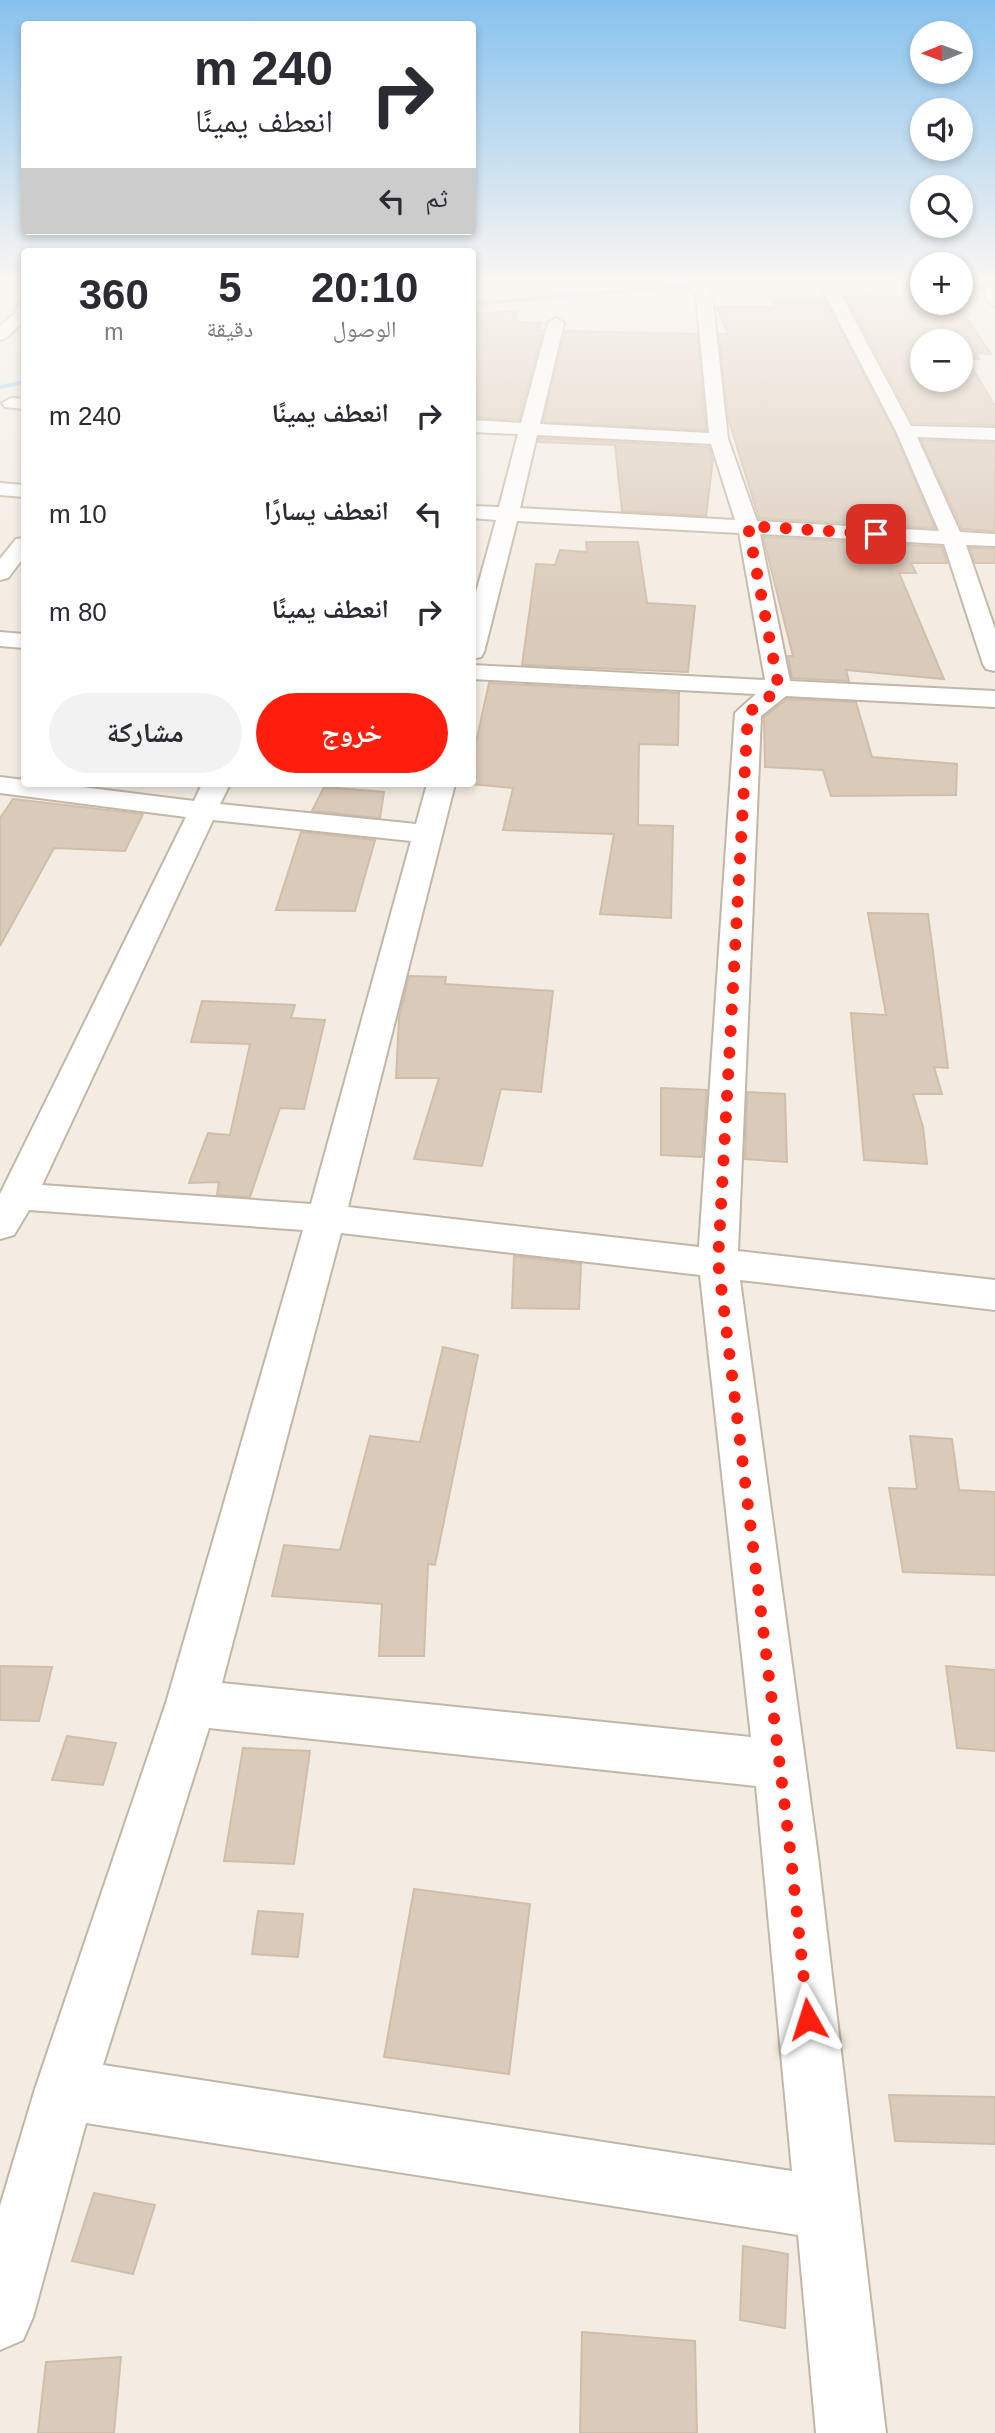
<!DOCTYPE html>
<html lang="ar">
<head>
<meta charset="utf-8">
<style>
  body { margin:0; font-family:Helvetica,"Noto Naskh Arabic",sans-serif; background:#f2f2f3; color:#2b2b33; direction:rtl; height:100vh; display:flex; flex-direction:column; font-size:26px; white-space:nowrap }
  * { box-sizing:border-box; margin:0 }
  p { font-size:23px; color:#7c7c81 }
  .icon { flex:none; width:38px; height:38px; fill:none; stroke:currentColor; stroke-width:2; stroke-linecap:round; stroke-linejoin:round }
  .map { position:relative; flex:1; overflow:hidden; direction:ltr }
  .panel { position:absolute; left:21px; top:248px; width:455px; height:539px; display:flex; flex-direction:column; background:#fff; border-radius:7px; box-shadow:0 4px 10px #0003; direction:rtl }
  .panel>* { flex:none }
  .banner { position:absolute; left:21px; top:21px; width:455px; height:214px; border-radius:7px; box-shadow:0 4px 10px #0003; direction:rtl; background:#fff; color:#2b2b33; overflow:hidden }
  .needle { width:46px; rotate:269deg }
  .controls { position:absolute; left:910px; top:21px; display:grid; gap:14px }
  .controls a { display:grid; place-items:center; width:63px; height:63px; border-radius:50%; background:#fff; box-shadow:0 4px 10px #0003; font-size:35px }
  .pin { position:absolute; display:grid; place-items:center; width:60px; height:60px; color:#fff; margin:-30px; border-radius:14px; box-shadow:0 4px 10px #0006 }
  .me { position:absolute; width:77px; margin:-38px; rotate:354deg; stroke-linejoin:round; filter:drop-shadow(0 0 5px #0008) }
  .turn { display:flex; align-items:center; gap:24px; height:147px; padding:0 28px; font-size:32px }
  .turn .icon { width:91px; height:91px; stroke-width:2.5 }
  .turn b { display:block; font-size:49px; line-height:60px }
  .then { display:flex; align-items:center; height:66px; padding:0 28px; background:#0003; gap:14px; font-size:26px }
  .eta { display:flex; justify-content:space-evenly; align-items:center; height:119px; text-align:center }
  .eta b { font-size:42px; font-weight:700; line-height:49px }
  .button { display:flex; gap:14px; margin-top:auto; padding:14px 28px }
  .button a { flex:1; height:80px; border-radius:42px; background:#ff1d0d; color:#fff; font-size:28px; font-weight:700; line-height:80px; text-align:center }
  .button a+a { background:#f2f2f3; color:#2b2b33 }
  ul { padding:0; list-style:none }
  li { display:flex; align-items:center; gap:21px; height:98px; padding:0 28px }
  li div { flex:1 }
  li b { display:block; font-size:26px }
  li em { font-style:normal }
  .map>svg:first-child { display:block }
</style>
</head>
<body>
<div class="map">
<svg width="995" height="2433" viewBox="0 0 995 2433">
  <rect width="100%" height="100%" fill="#f3ece2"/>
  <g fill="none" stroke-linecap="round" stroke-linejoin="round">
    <g fill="#96d8f8" fill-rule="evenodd">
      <path d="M 747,280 L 770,280 L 472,306 L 472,302 Z"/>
      <path d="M 24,380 L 24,384 L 0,389 L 0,385 Z"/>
    </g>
  </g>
  <g fill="#d9cab9" stroke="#d1bea9" stroke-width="2" fill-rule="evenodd">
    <path d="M 867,296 L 922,297 L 922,309 L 961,310 L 991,354 L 976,353 L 979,359 L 967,359 L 995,406 L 995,425 L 913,423 L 846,297 ZM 922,341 L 961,341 L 961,380 L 922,380 Z"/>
    <path d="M 771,298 L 824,298 L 894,432 L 935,528 L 759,518 L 728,418 L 719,334 L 728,334 L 717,307 L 776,307 Z"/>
    <path d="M 517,311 L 515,322 L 542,323 L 538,330 L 543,330 L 519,420 L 472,417 L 472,314 Z"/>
    <path d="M 565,331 L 697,334 L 706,430 L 543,422 Z"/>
    <path d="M 539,438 L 709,447 L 713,459 L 706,516 L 622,511 L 615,445 L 538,442 Z"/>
    <path d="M 921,440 L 995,443 L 995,531 L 962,529 Z"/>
    <path d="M 763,537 L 942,547 L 947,563 L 911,563 L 916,573 L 899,573 L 944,679 L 846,670 L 849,681 L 792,678 L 788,656 L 793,656 Z"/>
    <path d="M 586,542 L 638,542 L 647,603 L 695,606 L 688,672 L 522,665 L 536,564 L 555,565 L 560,550 L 587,552 Z"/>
    <path d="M 970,548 L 995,549 L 995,563 L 975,563 Z"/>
    <path d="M 489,683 L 679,693 L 678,745 L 639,744 L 638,825 L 673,826 L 671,918 L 600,914 L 614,834 L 503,830 L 513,788 L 470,784 L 472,784 L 472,760 Z"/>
    <path d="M 787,699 L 856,702 L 872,757 L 957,764 L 956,795 L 831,796 L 823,770 L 765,767 L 764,717 Z"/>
    <path d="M 324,787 L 384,792 L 380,818 L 312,811 Z"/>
    <path d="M 13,799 L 143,814 L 125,851 L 54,848 L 0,946 L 0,818 Z"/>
    <path d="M 301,832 L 375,840 L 355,911 L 276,910 Z"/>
    <path d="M 868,913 L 928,914 L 948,1068 L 934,1067 L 942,1094 L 913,1094 L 923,1127 L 927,1164 L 864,1160 L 851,1013 L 886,1015 Z"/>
    <path d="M 409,976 L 446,977 L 445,984 L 553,991 L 541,1092 L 501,1089 L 482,1166 L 414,1159 L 439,1078 L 396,1078 L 399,1018 Z"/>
    <path d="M 202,1001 L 295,1005 L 291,1018 L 325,1020 L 304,1109 L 280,1108 L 250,1197 L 217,1195 L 219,1182 L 189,1183 L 208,1133 L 230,1135 L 250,1044 L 191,1042 Z"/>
    <path d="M 661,1088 L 707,1090 L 702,1157 L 661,1155 Z"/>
    <path d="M 747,1092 L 785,1094 L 787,1162 L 745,1159 Z"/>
    <path d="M 514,1256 L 581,1264 L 579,1309 L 512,1308 Z"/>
    <path d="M 443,1347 L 478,1355 L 435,1565 L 428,1564 L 424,1656 L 379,1656 L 382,1604 L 272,1596 L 284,1545 L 340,1550 L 370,1436 L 420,1442 Z"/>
    <path d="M 910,1436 L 952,1439 L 959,1490 L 995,1492 L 995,1575 L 903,1572 L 889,1488 L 917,1489 Z"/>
    <path d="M 0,1666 L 52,1667 L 39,1721 L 0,1720 Z"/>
    <path d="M 946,1666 L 995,1670 L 995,1751 L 957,1748 Z"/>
    <path d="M 67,1736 L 116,1743 L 103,1785 L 52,1780 Z"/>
    <path d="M 243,1748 L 310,1751 L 294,1864 L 224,1861 Z"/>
    <path d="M 414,1889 L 530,1904 L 509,2074 L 384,2057 Z"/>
    <path d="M 258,1911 L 303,1914 L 298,1957 L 252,1954 Z"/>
    <path d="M 889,2095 L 995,2097 L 995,2144 L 895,2141 Z"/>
    <path d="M 94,2193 L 155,2205 L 133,2274 L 72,2261 Z"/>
    <path d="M 743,2246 L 788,2254 L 785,2328 L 740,2320 Z"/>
    <path d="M 582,2332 L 695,2341 L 697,2433 L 580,2433 Z"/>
    <path d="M 121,2357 L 114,2433 L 38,2433 L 46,2362 Z"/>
  </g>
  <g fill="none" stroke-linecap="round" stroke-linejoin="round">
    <g stroke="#c2b6a7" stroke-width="4">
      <g id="minor">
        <path d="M 535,280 L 549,280 L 550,281 L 542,286 L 537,284 Z"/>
        <path d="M 688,280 L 702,280 L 712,295 L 728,439 L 757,521 L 939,531 L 896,431 L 820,285 L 823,282 L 833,282 L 836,285 L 911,426 L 995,428 L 995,440 L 917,437 L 960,532 L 995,534 L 995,546 L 966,545 L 995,629 L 995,671 L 986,669 L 983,664 L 944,544 L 760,534 L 790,681 L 995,691 L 995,707 L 786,696 L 761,716 L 738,1251 L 995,1280 L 995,1310 L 740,1280 L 818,1857 L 886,2433 L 816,2433 L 798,2235 L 86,2123 L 33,2317 L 23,2340 L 0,2350 L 0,2206 L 35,2089 L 166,1703 L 303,1230 L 29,1210 L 14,1235 L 0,1239 L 0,1194 L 186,817 L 0,793 L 0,777 L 24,780 L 24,784 L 58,784 L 194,801 L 202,784 L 230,784 L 220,804 L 416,824 L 427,784 L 455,784 L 348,1207 L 699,1247 L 735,713 L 756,694 L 472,679 L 472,665 L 765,680 L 739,533 L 517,521 L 484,652 L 481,657 L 472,659 L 472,607 L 496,520 L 472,518 L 472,506 L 499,507 L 518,434 L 472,432 L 472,420 L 521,423 L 548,323 L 556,318 L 564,323 L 540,424 L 709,433 L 696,295 ZM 537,435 L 711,444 L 735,520 L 520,508 ZM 213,820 L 411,841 L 311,1204 L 42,1185 ZM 341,1233 L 700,1275 L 751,1737 L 222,1683 ZM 209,1728 L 756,1786 L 792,2171 L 103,2065 Z"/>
        <path d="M 982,280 L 995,280 L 995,306 L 987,301 Z"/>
        <path d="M 24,303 L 24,321 L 6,338 L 0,340 L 0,326 L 13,315 L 18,305 Z"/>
        <path d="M 11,398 L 24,399 L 24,409 L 5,407 L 2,403 Z"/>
        <path d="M 0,483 L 24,485 L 24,497 L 0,495 Z"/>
        <path d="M 24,538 L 24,557 L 8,578 L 0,580 L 0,559 L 16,539 Z"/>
        <path d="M 0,632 L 24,634 L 24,648 L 0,646 Z"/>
      </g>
    </g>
    <use href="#minor" fill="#fff" fill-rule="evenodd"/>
  </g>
  <linearGradient id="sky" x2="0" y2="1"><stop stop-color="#87c2ee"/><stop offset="0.45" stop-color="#faf6f2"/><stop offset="1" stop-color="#faf6f2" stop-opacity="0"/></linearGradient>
  <rect width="995" height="620" fill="url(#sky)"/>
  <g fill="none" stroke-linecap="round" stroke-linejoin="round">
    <path stroke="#ff1d0d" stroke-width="12" stroke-dasharray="0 21.6" d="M 808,2019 L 791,1857 L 718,1261 L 748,713 L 779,689 L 748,526 L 876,534"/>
  </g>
</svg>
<div class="controls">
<a><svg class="needle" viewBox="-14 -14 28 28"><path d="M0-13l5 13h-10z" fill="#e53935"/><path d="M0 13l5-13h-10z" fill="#7c7c81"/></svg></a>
<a><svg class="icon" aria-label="sound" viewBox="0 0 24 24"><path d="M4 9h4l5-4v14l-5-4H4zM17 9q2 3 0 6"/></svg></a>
<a><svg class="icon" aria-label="search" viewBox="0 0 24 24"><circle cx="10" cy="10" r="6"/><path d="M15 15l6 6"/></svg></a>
<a>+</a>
<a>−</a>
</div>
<div class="pin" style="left:876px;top:534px;background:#d93025"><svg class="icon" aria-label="arrive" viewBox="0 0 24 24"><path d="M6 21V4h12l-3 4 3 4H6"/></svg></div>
<svg class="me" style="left:808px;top:2019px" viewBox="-20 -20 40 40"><path d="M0-17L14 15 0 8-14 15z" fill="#ff1d0d" stroke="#fff" stroke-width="4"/></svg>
<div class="banner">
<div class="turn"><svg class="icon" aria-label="right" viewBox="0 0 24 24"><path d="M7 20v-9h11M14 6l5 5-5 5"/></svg><div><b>240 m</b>انعطف يمينًا</div></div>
<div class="then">ثم<svg class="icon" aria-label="left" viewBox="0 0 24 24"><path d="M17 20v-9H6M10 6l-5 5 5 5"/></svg></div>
</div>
<section class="panel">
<div class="eta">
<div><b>20:10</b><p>الوصول</p></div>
<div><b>5</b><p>دقيقة</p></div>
<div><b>360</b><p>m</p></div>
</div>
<ul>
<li><svg class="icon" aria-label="right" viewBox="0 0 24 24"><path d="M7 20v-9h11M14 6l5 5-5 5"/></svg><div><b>انعطف يمينًا</b></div><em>240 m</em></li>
<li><svg class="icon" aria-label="left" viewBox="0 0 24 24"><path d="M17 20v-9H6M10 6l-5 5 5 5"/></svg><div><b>انعطف يسارًا</b></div><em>10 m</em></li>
<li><svg class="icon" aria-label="right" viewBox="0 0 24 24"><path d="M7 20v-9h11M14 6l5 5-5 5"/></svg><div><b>انعطف يمينًا</b></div><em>80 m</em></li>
</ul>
<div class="button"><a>خروج</a><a>مشاركة</a></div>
</section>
</div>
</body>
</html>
